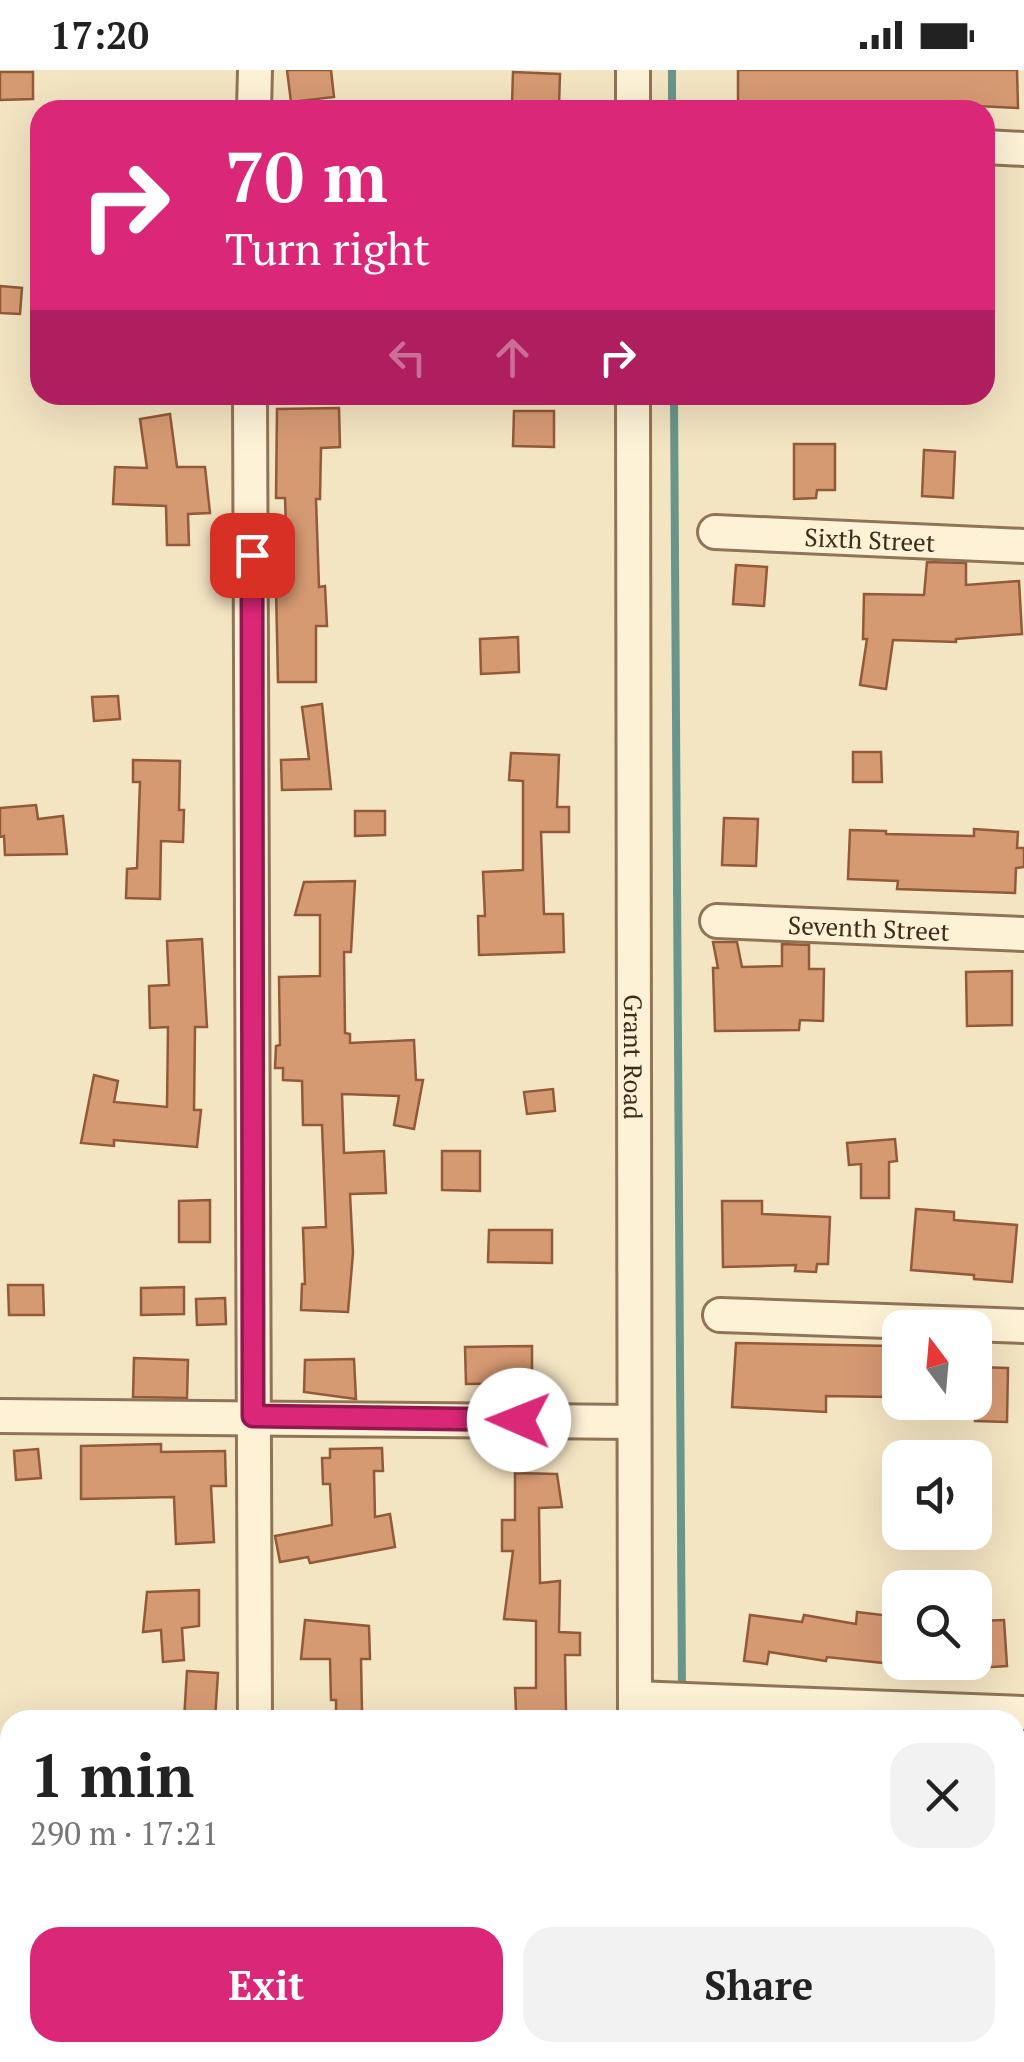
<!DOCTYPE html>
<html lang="en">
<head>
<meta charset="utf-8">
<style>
  body { margin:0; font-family:"PT Serif",serif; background:#f2f2f2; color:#222; height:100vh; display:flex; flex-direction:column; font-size:38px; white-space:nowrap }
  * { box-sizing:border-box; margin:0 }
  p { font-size:32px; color:#767676 }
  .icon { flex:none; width:55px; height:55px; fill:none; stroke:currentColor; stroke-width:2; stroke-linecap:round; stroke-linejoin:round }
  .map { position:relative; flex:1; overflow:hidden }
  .drawer { position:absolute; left:0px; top:1640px; width:1025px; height:352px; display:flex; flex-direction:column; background:#fff; border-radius:30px 30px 0 0; box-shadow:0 10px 40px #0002 }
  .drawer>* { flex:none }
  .top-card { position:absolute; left:30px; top:30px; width:965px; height:305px; border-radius:30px; box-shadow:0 10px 40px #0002; background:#db2777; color:#fff; overflow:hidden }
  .needle { width:65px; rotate:344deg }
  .buttons { position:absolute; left:882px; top:1240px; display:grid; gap:20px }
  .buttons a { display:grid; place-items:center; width:110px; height:110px; border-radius:20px; background:#fff; box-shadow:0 10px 40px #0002; font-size:50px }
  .pin { position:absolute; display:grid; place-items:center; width:85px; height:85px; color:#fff; margin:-42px; border-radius:20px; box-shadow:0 5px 15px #0006 }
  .me { position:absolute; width:110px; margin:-55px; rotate:271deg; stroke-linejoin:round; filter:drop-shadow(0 0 8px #0008) }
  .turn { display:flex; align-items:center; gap:35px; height:210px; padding:0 30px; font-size:45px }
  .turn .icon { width:130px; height:130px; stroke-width:2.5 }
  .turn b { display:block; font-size:70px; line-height:85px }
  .lanes { display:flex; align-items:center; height:95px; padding:0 30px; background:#0003; justify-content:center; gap:50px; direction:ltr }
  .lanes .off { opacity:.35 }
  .round { display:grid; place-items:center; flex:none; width:105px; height:105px; border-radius:30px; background:#f2f2f2 }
  .summary { display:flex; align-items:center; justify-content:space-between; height:170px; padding:0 30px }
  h1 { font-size:60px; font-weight:600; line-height:75px }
  .primary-button { display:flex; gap:20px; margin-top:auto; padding:20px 30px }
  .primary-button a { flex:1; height:115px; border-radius:30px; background:#db2777; color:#fff; font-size:40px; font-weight:600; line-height:115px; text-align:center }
  .primary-button a+a { background:#f2f2f2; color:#222 }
  .status { display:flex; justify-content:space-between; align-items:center; height:70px; padding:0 50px; background:#fff; direction:ltr }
  .status svg { height:28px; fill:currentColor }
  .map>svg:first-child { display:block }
</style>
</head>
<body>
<div class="status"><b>17:20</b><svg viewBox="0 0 49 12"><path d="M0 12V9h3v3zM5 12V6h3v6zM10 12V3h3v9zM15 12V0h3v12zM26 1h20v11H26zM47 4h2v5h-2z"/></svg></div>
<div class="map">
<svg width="1024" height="1992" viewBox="0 0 1024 1992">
  <rect width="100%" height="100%" fill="#f3e4c2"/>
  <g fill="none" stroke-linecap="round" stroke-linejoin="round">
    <g stroke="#6a958a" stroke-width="8">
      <path d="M 672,0 L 672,40"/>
      <path d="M 674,325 L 682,1620"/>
      <path d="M 685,1982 L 685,1992"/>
    </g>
  </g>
  <g fill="#d69a73" stroke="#925a39" stroke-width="2.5">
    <path d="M 287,0 L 331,0 L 334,27 L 291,32 Z"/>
    <path d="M 738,0 L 1017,0 L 1018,38 L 956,35 L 956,40 L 920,40 L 920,37 L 833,32 L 738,32 Z"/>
    <path d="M 0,2 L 33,2 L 33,29 L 0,30 Z"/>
    <path d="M 513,2 L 560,4 L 559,36 L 512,34 Z"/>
    <path d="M 0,216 L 22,218 L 20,244 L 0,243 Z"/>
    <path d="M 339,338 L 340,377 L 321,378 L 320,429 L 316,429 L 319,517 L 325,516 L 327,556 L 316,556 L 316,612 L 278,612 L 276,519 L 288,518 L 285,428 L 276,428 L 277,339 Z"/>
    <path d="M 514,341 L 554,341 L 554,377 L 513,376 Z"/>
    <path d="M 170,344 L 177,397 L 205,397 L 210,443 L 188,444 L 189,475 L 167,475 L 166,436 L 113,434 L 115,397 L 147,398 L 140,349 Z"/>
    <path d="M 794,374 L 835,374 L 835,420 L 817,420 L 816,428 L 794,429 Z"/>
    <path d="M 924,380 L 955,382 L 953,428 L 922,426 Z"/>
    <path d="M 927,492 L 966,493 L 966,515 L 1019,511 L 1022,564 L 956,569 L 956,572 L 893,570 L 886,619 L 860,615 L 867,569 L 863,569 L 864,524 L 924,525 Z"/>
    <path d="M 736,495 L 767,497 L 764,536 L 733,534 Z"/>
    <path d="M 518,567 L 519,602 L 481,604 L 480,569 Z"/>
    <path d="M 118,626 L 120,649 L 94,651 L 92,627 Z"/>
    <path d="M 322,634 L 331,719 L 282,720 L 281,690 L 309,689 L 302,637 Z"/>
    <path d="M 853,682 L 881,682 L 882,712 L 853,712 Z"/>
    <path d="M 511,683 L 559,685 L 557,737 L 569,737 L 569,762 L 541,762 L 544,844 L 563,844 L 564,882 L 479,885 L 478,846 L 485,846 L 483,802 L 523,800 L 523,711 L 509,710 Z"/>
    <path d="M 133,690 L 180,691 L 179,740 L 184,740 L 183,772 L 161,771 L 160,829 L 126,828 L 127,799 L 137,798 L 140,712 L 133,712 Z"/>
    <path d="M 36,735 L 38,749 L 63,746 L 67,784 L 5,785 L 4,766 L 0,767 L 0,738 Z"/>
    <path d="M 355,741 L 385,741 L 385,765 L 355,766 Z"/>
    <path d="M 724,748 L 758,749 L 756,796 L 722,795 Z"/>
    <path d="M 974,759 L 1018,762 L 1017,778 L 1024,778 L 1024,797 L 1016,798 L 1015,823 L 897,819 L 898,811 L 848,809 L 850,760 L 886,761 L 886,764 L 974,766 Z"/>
    <path d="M 355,811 L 351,882 L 344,882 L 345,963 L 350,964 L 350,973 L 414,970 L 416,1010 L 423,1010 L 414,1059 L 394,1055 L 399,1026 L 342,1024 L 344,1083 L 384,1081 L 386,1123 L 350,1124 L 353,1183 L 348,1242 L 301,1240 L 302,1214 L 305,1214 L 303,1158 L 326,1157 L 322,1055 L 303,1055 L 302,1011 L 283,1010 L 283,998 L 275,998 L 276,976 L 280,975 L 279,907 L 320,906 L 320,845 L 295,845 L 304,812 Z"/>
    <path d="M 202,869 L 207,957 L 195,957 L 194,1040 L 201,1040 L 197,1077 L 114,1070 L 114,1076 L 81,1073 L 94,1005 L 118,1011 L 114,1032 L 167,1037 L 168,957 L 150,958 L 149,916 L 169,915 L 167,871 Z"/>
    <path d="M 713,872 L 737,872 L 742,897 L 782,896 L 782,874 L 809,875 L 809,899 L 824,899 L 823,951 L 800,950 L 799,960 L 715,961 L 713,898 L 718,898 Z"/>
    <path d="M 1012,901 L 1012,955 L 967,956 L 966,902 Z"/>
    <path d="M 553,1019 L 555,1041 L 527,1044 L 524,1022 Z"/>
    <path d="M 895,1069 L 897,1091 L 889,1092 L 889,1128 L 861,1128 L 861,1094 L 849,1095 L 847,1073 Z"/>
    <path d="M 442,1081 L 480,1081 L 480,1121 L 442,1120 Z"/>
    <path d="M 210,1130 L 210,1172 L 179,1172 L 179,1131 Z"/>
    <path d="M 722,1131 L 762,1131 L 762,1144 L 830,1147 L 828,1194 L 817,1194 L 816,1202 L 795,1201 L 796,1195 L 723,1197 Z"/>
    <path d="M 916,1139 L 954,1142 L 954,1150 L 1017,1155 L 1012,1212 L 974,1209 L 974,1205 L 911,1200 Z"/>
    <path d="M 489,1160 L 552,1160 L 552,1193 L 488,1192 Z"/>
    <path d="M 8,1215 L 43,1215 L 44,1245 L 9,1245 Z"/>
    <path d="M 184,1217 L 184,1244 L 141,1245 L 141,1218 Z"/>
    <path d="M 225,1228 L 226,1254 L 197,1255 L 196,1229 Z"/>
    <path d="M 736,1273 L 892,1276 L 890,1327 L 826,1326 L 826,1342 L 732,1337 Z"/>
    <path d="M 532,1276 L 532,1313 L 466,1314 L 465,1277 Z"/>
    <path d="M 134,1288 L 188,1290 L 187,1328 L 133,1327 Z"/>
    <path d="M 354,1289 L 356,1329 L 304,1322 L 305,1290 Z"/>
    <path d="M 975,1297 L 1008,1298 L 1007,1352 L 975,1351 Z"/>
    <path d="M 161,1374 L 161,1382 L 225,1381 L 226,1416 L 211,1416 L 214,1472 L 176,1474 L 174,1427 L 81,1429 L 81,1376 Z"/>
    <path d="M 382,1378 L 383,1401 L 374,1401 L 375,1447 L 390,1444 L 395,1477 L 310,1493 L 308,1487 L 280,1492 L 275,1466 L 332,1455 L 330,1414 L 323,1414 L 322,1388 L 330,1388 L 330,1379 Z"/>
    <path d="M 38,1379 L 41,1408 L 16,1410 L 14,1381 Z"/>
    <path d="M 515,1403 L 557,1404 L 562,1437 L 539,1438 L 540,1513 L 560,1511 L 559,1562 L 580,1563 L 580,1585 L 565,1585 L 566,1642 L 516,1642 L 515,1618 L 536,1618 L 536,1551 L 504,1549 L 513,1481 L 502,1481 L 502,1450 L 515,1450 Z"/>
    <path d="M 199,1520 L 199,1556 L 182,1558 L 184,1590 L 163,1592 L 161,1560 L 143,1562 L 147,1522 Z"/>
    <path d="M 857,1542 L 900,1547 L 900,1588 L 884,1588 L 884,1593 L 827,1587 L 826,1591 L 769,1582 L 767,1594 L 744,1591 L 750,1545 L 802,1552 L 804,1545 L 856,1554 Z"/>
    <path d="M 305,1550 L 369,1556 L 370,1589 L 361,1589 L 362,1642 L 336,1643 L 336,1630 L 331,1630 L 330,1589 L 301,1589 Z"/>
    <path d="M 1004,1550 L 1007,1596 L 977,1598 L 975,1551 Z"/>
    <path d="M 187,1601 L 218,1603 L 215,1650 L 184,1650 Z"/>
  </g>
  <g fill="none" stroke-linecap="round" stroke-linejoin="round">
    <g stroke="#907456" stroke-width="38">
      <g id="minor">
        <path d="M 633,0 L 633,40"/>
        <path d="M 254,40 L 255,0"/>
        <path d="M 985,77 L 1024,79"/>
        <path d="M 250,325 L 255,1650"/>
        <path id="s1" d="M 633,325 L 635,1650"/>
        <path id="s2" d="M 715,462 L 1024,476"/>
        <path id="s3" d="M 717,851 L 1024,864"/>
        <path d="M 720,1245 L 1024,1256"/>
        <path d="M 0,1346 L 633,1352"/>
        <path d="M 635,1628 L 1024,1643"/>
        <path d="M 0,1864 L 10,1864"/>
        <path d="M 257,1982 L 257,1992"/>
        <path d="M 637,1982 L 637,1992"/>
      </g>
    </g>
    <use href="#minor" stroke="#fdf1d6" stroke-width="32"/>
  </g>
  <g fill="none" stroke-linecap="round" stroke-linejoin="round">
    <g stroke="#8e194d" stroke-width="25">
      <path id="route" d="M 252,485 L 253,1346 L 519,1350"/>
    </g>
    <use href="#route" stroke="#db2777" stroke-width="18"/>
  </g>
  <g text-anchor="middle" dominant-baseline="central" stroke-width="8" stroke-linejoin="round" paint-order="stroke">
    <g font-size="25" fill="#3e2c1c" stroke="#faeed2">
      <text stroke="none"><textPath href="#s2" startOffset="155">Sixth Street</textPath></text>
      <text stroke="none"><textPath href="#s3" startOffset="152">Seventh Street</textPath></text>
      <text stroke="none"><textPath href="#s1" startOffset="662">Grant Road</textPath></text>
    </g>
  </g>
</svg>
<div class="buttons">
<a><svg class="needle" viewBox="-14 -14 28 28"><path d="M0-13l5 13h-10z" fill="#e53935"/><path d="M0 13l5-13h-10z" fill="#767676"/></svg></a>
<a><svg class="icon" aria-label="sound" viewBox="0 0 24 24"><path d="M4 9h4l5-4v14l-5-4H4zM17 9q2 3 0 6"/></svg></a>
<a><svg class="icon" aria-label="search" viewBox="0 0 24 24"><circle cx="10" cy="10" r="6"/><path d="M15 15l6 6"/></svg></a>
</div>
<div class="pin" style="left:252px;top:485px;background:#d93025"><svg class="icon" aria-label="arrive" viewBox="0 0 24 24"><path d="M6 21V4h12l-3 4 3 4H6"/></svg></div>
<svg class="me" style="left:519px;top:1350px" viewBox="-20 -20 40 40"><circle r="19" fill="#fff"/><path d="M0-13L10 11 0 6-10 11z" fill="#db2777"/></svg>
<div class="top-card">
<div class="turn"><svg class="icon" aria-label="right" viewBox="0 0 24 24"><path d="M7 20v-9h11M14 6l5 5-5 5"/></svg><div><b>70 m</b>Turn right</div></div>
<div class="lanes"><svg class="icon off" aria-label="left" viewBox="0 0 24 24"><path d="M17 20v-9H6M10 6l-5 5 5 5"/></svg><svg class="icon off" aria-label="ahead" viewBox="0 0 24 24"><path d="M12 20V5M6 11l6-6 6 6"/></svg><svg class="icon" aria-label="right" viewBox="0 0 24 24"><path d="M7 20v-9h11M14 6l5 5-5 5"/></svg></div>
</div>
<section class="drawer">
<div class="summary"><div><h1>1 min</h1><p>290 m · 17:21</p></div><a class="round"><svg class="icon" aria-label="close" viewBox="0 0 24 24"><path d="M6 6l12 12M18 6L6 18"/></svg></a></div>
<div class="primary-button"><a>Exit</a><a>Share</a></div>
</section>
</div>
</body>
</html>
